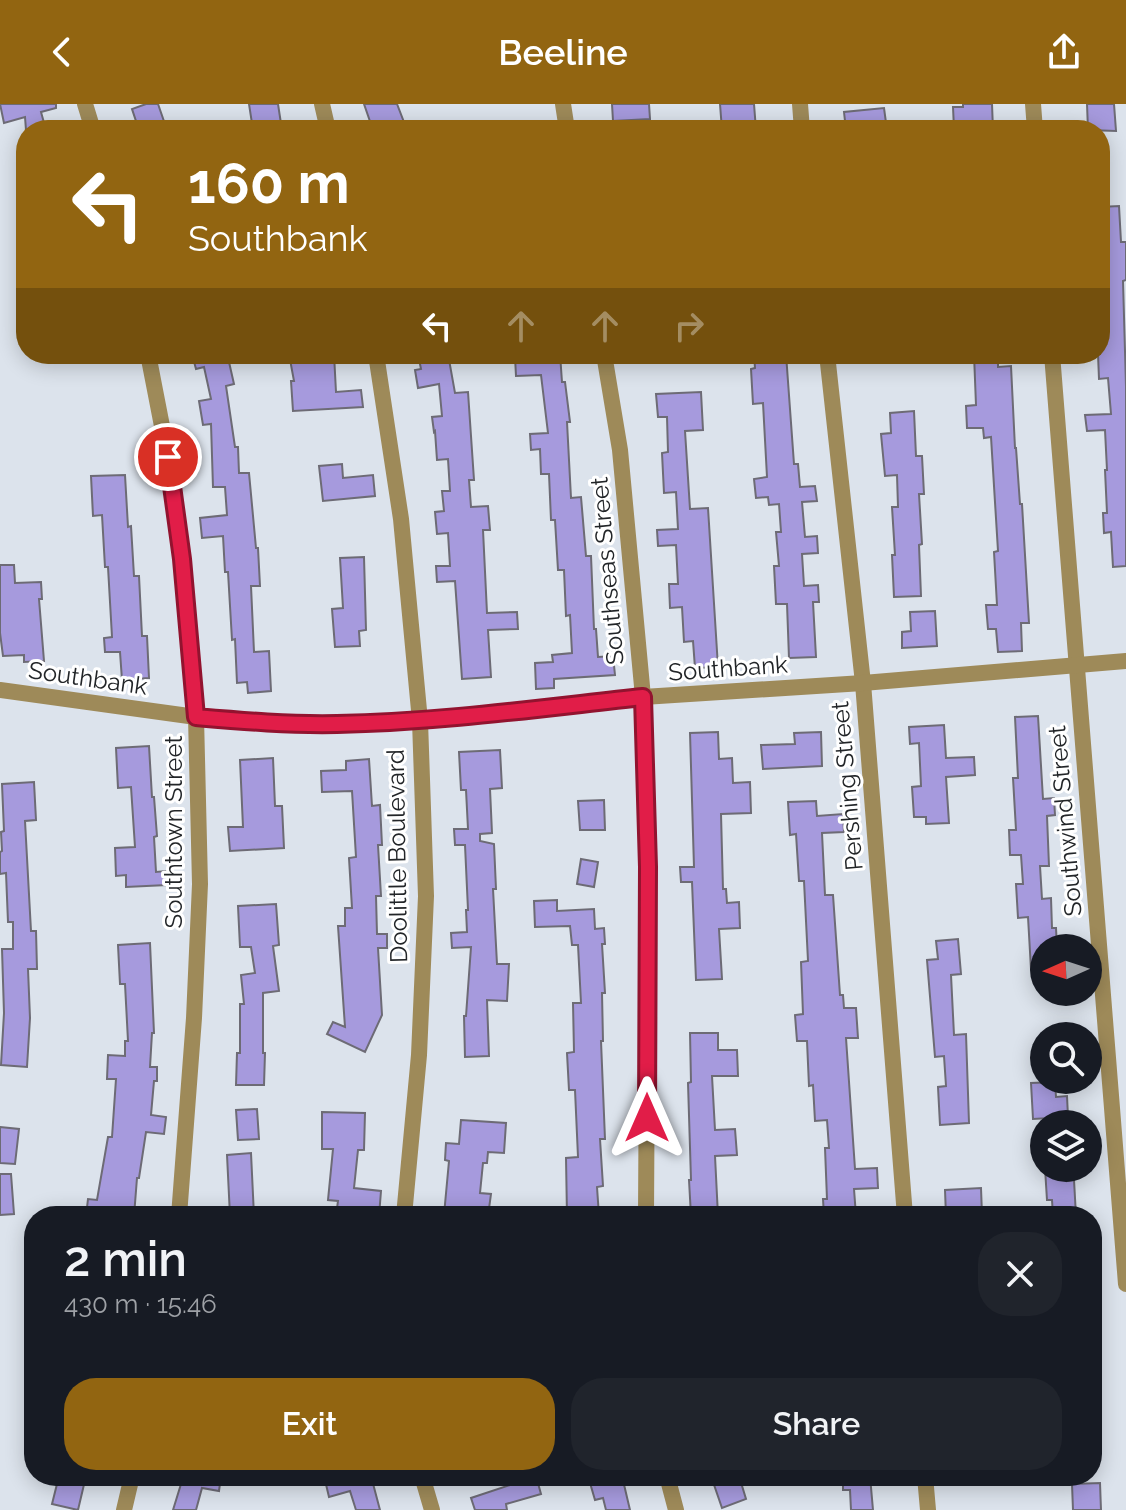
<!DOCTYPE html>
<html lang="en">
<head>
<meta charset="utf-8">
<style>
  body { margin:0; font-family:Raleway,sans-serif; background:#20242c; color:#f1f3f6; height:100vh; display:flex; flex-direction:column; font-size:30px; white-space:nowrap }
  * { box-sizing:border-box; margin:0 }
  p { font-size:26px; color:#9ea1a6 }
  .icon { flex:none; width:44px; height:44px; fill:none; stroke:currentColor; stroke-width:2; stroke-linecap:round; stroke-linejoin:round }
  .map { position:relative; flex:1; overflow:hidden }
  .drawer { position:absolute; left:24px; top:1102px; width:1078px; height:280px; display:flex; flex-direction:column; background:#171b24; border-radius:32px; box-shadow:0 4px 20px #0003 }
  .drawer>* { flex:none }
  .banner { position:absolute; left:16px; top:16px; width:1094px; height:244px; border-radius:32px; box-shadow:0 4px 20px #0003; background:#926511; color:#fff; overflow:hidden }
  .needle { width:52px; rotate:267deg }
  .controls { position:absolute; left:1030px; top:830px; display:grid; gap:16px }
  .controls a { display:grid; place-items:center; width:72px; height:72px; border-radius:50%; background:#171b24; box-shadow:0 4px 20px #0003; font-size:40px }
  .pin { position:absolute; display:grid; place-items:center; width:68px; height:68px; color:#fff; margin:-34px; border:4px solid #fff; border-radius:50%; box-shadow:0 2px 8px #0007 }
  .me { position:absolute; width:88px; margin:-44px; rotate:0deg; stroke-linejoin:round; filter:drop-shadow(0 0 6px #0008) }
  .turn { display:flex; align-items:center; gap:28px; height:168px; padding:0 40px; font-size:36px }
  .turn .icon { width:104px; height:104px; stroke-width:2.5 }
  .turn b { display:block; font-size:56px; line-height:68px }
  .lanes { display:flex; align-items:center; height:76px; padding:0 40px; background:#0003; justify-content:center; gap:40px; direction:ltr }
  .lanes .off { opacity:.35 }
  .round { display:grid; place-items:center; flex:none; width:84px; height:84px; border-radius:32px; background:#20242c }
  .overview { display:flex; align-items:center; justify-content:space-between; height:136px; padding:0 40px }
  h1 { font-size:48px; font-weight:600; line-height:60px }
  .cta { display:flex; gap:16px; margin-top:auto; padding:16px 40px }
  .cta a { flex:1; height:92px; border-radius:32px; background:#926511; color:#fff; font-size:32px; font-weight:600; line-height:92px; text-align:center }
  .cta a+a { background:#20242c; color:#f1f3f6 }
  header { display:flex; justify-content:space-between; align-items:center; height:104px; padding:0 40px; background:#926511; color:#fff; font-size:36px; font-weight:600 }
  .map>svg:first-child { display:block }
</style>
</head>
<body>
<header><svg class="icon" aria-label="back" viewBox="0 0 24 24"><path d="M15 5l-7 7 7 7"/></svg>Beeline<svg class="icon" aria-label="share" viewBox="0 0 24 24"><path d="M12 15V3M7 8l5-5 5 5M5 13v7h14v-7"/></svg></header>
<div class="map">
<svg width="1126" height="1406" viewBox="0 0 1126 1406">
  <rect width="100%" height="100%" fill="#dce3ec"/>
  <g fill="#a69add" stroke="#6d6b75" stroke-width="2">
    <path d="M 0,0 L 56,0 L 56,4 L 41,8 L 46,26 L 26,26 L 25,13 L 4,19 Z"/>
    <path d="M 146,0 L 158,0 L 167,26 L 139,26 L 132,5 Z"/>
    <path d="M 249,0 L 278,0 L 282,26 L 253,26 Z"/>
    <path d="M 364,0 L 397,0 L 407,26 L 373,26 Z"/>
    <path d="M 612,0 L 649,0 L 650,15 L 613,17 Z"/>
    <path d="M 720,0 L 754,0 L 756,26 L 722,26 Z"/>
    <path d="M 963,0 L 992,0 L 993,26 L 954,25 L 953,3 L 963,3 Z"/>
    <path d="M 1087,0 L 1114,0 L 1116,27 L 1088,26 Z"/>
    <path d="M 884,4 L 887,26 L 846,26 L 844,8 Z"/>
    <path d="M 1119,102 L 1121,138 L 1126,138 L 1126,176 L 1123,177 L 1126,282 L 1126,462 L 1113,463 L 1111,428 L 1104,429 L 1103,409 L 1107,409 L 1105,366 L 1107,366 L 1105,326 L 1087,327 L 1085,311 L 1111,310 L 1108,274 L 1099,275 L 1098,250 L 1100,250 L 1100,240 L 1102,240 L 1100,199 L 1100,103 Z"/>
    <path d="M 192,250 L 237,250 L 237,257 L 229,258 L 234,280 L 226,282 L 235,343 L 238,343 L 239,369 L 249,369 L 256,444 L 258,444 L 260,482 L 251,482 L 254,548 L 269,547 L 271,587 L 248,589 L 247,578 L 237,579 L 235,535 L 232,536 L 228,468 L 225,468 L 223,432 L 202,434 L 200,414 L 227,411 L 225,383 L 213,383 L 211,320 L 203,321 L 199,297 L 211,295 L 204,263 L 196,265 Z"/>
    <path d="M 289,250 L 334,250 L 336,288 L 361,286 L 363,303 L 293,307 L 291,277 L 294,277 Z"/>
    <path d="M 418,250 L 448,250 L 455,289 L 468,288 L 474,376 L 469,376 L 471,403 L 488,402 L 490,426 L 483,426 L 487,509 L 517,508 L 518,525 L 488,526 L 491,573 L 462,575 L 455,477 L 437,478 L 436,462 L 450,462 L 448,429 L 437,430 L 435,408 L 444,407 L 442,387 L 450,387 L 448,355 L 437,356 L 435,327 L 434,328 L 432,313 L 442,312 L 439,280 L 418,284 L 415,266 L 421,265 Z"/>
    <path d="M 527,250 L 560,250 L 562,278 L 565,278 L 570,318 L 567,318 L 571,394 L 581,393 L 586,452 L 591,452 L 594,525 L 596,525 L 598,553 L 613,552 L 615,571 L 554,575 L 554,584 L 536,585 L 535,559 L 553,558 L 552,551 L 572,549 L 570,511 L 566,512 L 564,466 L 558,466 L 555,416 L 551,416 L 549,370 L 541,370 L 540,345 L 531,346 L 530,330 L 548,329 L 541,271 L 516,272 L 515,253 L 527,252 Z"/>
    <path d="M 754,250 L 786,250 L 794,360 L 798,360 L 800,383 L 815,382 L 817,397 L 802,398 L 805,433 L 817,432 L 818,449 L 802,450 L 804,482 L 818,481 L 819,498 L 813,498 L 816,553 L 789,554 L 787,500 L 776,500 L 774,462 L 779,462 L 776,428 L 781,428 L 779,400 L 769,401 L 768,393 L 756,394 L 754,375 L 767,373 L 763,299 L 753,300 L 751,265 L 755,264 Z"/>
    <path d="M 974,250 L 998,250 L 998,263 L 1011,262 L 1015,344 L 1016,344 L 1020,400 L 1022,400 L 1029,519 L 1021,519 L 1022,547 L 998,548 L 996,525 L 988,525 L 986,501 L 997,501 L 994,448 L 998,447 L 991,333 L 984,334 L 983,324 L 967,324 L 966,302 L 976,301 Z"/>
    <path d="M 701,288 L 703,326 L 685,327 L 690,405 L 708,404 L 718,563 L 695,564 L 693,537 L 684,538 L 682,503 L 670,504 L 669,480 L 678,480 L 676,441 L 658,442 L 657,426 L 678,425 L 676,388 L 664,389 L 662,349 L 668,348 L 667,313 L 658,313 L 656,290 Z"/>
    <path d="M 914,307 L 916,352 L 922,352 L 924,390 L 919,390 L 922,440 L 919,441 L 921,492 L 894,493 L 892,451 L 895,451 L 892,403 L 898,403 L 897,371 L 885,372 L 881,330 L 891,329 L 890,309 Z"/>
    <path d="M 342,360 L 343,374 L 373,371 L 375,392 L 323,397 L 319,362 Z"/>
    <path d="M 125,371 L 128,423 L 131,422 L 134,472 L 139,472 L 142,532 L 147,532 L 149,574 L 122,576 L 120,548 L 105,548 L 104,534 L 112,533 L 108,463 L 105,463 L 102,411 L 93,412 L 91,372 Z"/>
    <path d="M 364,453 L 366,526 L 359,527 L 360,542 L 335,543 L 332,505 L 343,504 L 340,454 Z"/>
    <path d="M 0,461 L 14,461 L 15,479 L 41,478 L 42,495 L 39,495 L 44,557 L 24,558 L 24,551 L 3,552 L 0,529 Z"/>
    <path d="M 935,507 L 937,542 L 902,544 L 902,528 L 911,527 L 910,508 Z"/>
    <path d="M 1038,612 L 1043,695 L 1054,694 L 1055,711 L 1047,712 L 1049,762 L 1040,762 L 1042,795 L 1051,794 L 1052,824 L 1056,824 L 1057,844 L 1044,844 L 1044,865 L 1031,865 L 1028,813 L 1018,814 L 1016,780 L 1023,780 L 1021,751 L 1010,751 L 1009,726 L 1016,726 L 1013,674 L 1018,674 L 1015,613 Z"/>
    <path d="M 944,621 L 946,654 L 974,653 L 975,671 L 946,673 L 949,719 L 926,720 L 926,713 L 914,713 L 912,683 L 921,682 L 919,639 L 910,640 L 909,623 Z"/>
    <path d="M 718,628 L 719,655 L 732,654 L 733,679 L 750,678 L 751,709 L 721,710 L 723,785 L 726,785 L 727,799 L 739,798 L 740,824 L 719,825 L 722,875 L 696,876 L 692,778 L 681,778 L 680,763 L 694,763 L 690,629 Z"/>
    <path d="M 821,628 L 822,662 L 763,665 L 761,641 L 795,640 L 794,629 Z"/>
    <path d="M 149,642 L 152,693 L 154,693 L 157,732 L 154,733 L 156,768 L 166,767 L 167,781 L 126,783 L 126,771 L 116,772 L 115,744 L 135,743 L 131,683 L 118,684 L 116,644 Z"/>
    <path d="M 500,646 L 502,684 L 490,685 L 492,729 L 480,730 L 480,737 L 494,740 L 496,785 L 493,785 L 497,860 L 509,860 L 507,897 L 487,896 L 489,952 L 465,953 L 464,912 L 466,912 L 471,843 L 452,844 L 451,829 L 467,828 L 466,806 L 468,806 L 465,741 L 455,741 L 454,725 L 468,725 L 466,686 L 461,686 L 459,648 Z"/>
    <path d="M 273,654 L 275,702 L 282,702 L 284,744 L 230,747 L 228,723 L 243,723 L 240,656 Z"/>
    <path d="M 369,655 L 372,702 L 380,701 L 382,741 L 378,741 L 381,792 L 376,792 L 377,830 L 387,830 L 387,844 L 378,844 L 382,911 L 365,948 L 327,930 L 333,918 L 345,923 L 338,822 L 345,822 L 345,804 L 352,804 L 349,754 L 356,753 L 352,687 L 322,688 L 321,667 L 346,666 L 346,657 Z"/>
    <path d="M 34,678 L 36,716 L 25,717 L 31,827 L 36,827 L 37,865 L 28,865 L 30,914 L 27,963 L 1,961 L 4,909 L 2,845 L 13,845 L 13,818 L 8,818 L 6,769 L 0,770 L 0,748 L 2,747 L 1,728 L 4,727 L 2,680 Z"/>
    <path d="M 604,696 L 605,726 L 580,726 L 578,697 Z"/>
    <path d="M 816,697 L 817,712 L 843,710 L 844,728 L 822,729 L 825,791 L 833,791 L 840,891 L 843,891 L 844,904 L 856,904 L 858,934 L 846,934 L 855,1065 L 877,1064 L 878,1084 L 854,1085 L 856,1112 L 824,1112 L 823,1095 L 827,1095 L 825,1044 L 829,1044 L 827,1016 L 815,1017 L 813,981 L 809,982 L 807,937 L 797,937 L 795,911 L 803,910 L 801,858 L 808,857 L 804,777 L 799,777 L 796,730 L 790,731 L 788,698 Z"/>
    <path d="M 581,755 L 598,758 L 594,783 L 577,780 Z"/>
    <path d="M 557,796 L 557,807 L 594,805 L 595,825 L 604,824 L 605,840 L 602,840 L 605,889 L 602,889 L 603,937 L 601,937 L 605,1035 L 600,1035 L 603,1082 L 597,1083 L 599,1112 L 567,1112 L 566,1054 L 578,1053 L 575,986 L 569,986 L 567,949 L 574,948 L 573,899 L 581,899 L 578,841 L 572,841 L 570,822 L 535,823 L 534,797 Z"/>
    <path d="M 276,800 L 279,841 L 273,842 L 279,887 L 263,889 L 263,949 L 265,949 L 264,981 L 236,981 L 237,949 L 240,949 L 240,900 L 244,900 L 241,871 L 255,869 L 251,843 L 240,843 L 238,802 Z"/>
    <path d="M 958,835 L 961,870 L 951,871 L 954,931 L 966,930 L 969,1019 L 940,1021 L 938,983 L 946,982 L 944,952 L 935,953 L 927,856 L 938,855 L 936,837 Z"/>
    <path d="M 150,839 L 154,929 L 152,929 L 150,963 L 157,963 L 157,977 L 154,977 L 151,1011 L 166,1013 L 164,1030 L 146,1028 L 139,1074 L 137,1074 L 134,1112 L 86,1112 L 88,1095 L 97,1096 L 108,1033 L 112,1033 L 116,975 L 107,975 L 108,951 L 125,952 L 125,937 L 128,937 L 125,880 L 120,880 L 118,841 Z"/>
    <path d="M 690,929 L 718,929 L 718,946 L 737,946 L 738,972 L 712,972 L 715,1026 L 735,1025 L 737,1051 L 715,1052 L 718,1112 L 691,1112 L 689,1076 L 691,1076 L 688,979 L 691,978 Z"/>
    <path d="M 1055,978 L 1056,993 L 1067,992 L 1068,1013 L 1033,1015 L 1031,979 Z"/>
    <path d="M 257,1005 L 259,1035 L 238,1036 L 236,1006 Z"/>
    <path d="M 322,1008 L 365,1009 L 364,1046 L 358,1046 L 354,1084 L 381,1087 L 379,1112 L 336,1112 L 338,1097 L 328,1096 L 333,1045 L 322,1045 Z"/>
    <path d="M 461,1016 L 506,1019 L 504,1049 L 488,1048 L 487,1059 L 483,1059 L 480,1089 L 491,1090 L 488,1112 L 444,1111 L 449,1057 L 445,1056 L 446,1039 L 459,1040 Z"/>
    <path d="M 0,1023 L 19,1025 L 15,1060 L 0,1059 Z"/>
    <path d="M 251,1049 L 254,1112 L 230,1112 L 227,1051 Z"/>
    <path d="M 1045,1064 L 1066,1064 L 1067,1077 L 1074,1076 L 1076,1112 L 1053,1112 L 1052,1096 L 1047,1096 Z"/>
    <path d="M 0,1070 L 11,1070 L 14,1110 L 0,1111 Z"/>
    <path d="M 981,1084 L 982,1111 L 946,1112 L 945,1086 Z"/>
    <path d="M 59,1372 L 86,1372 L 78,1406 L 52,1400 Z"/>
    <path d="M 177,1372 L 221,1372 L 219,1387 L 202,1384 L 196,1406 L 173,1406 L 181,1380 L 177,1379 Z"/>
    <path d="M 324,1372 L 371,1372 L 380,1406 L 356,1406 L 350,1387 L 329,1393 Z"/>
    <path d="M 514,1372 L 536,1372 L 541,1390 L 506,1400 L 507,1406 L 475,1406 L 471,1394 L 516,1379 Z"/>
    <path d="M 588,1372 L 622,1372 L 630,1406 L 606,1406 L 603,1394 L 595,1396 Z"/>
    <path d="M 711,1372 L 739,1372 L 746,1395 L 722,1404 Z"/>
    <path d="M 843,1372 L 870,1372 L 873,1406 L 851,1406 L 850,1386 L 843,1386 Z"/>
    <path d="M 1100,1379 L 1101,1406 L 1073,1406 L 1072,1380 Z"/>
  </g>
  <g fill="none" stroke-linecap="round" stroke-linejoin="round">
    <g stroke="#9e8a59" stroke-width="16">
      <path d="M 85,0 L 93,26"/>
      <path d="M 322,0 L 328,26"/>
      <path d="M 563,0 L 567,26"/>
      <path d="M 800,0 L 802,26"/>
      <path d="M 1033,0 L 1035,26"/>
      <path d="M 148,250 L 168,353 L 182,455 L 196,613 L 200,780 L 194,914 L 179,1112"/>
      <path d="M 376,250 L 401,415 L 420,617 L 426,792 L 419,951 L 404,1112"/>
      <path d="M 604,250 L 620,346 L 643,593 L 648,763 L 646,1112"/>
      <path d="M 827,250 L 863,579 L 905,1112"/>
      <path d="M 1052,250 L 1126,1180"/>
      <path d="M 0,586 L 196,613 L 276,620 L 335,620 L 420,617 L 643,593 L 863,579 L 1126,557"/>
      <path d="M 422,1372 L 432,1406"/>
      <path d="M 667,1372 L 676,1406"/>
      <path d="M 925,1372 L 928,1406"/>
      <path d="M 124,1406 L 132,1372"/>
    </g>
  </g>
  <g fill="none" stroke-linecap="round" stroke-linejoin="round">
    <g stroke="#92132f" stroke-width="20">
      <path id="route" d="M 168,353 L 182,455 L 196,613 C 243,617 289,621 337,620 C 440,618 541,604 643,593 L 648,763 L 647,1014"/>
    </g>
    <use href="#route" stroke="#e11d48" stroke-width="14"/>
  </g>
  <g text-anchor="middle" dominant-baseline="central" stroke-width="6" stroke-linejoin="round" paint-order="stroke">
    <g font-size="24" fill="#222528" stroke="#fff">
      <text transform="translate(607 467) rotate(-95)">Southseas Street</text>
      <text transform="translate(728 564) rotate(-4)">Southbank</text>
      <text transform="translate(88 574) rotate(8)">Southbank</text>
      <text transform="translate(847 682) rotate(-95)">Pershing Street</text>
      <text transform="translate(1065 717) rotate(-95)">Southwind Street</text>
      <text transform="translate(173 728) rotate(-90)">Southtown Street</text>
      <text transform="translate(397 752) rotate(-91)">Doolittle Boulevard</text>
    </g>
  </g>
</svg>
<div class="controls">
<a><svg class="needle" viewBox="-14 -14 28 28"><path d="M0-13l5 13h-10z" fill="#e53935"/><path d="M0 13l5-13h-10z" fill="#9ea1a6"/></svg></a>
<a><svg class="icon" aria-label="search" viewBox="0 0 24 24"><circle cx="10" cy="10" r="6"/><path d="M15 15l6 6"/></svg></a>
<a><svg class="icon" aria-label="layers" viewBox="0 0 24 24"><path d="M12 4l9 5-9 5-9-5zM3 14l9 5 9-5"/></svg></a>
</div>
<div class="pin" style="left:168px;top:353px;background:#d93025"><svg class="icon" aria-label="arrive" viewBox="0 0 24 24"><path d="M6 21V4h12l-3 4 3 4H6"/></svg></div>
<svg class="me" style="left:647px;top:1014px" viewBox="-20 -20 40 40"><path d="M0-17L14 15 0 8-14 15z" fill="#e11d48" stroke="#fff" stroke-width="4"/></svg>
<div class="banner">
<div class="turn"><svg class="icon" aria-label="left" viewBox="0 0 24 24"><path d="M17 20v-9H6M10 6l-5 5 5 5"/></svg><div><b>160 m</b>Southbank</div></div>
<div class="lanes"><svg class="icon" aria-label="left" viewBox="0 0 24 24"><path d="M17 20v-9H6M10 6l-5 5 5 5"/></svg><svg class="icon off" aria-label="ahead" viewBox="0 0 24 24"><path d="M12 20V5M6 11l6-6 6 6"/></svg><svg class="icon off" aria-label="ahead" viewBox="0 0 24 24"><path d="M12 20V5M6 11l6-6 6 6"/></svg><svg class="icon off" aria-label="right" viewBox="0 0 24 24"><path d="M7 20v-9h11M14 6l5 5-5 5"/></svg></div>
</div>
<section class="drawer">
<div class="overview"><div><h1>2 min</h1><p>430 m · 15:46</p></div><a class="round"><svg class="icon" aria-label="close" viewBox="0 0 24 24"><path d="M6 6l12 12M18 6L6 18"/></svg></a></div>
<div class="cta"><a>Exit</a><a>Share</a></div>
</section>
</div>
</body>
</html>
